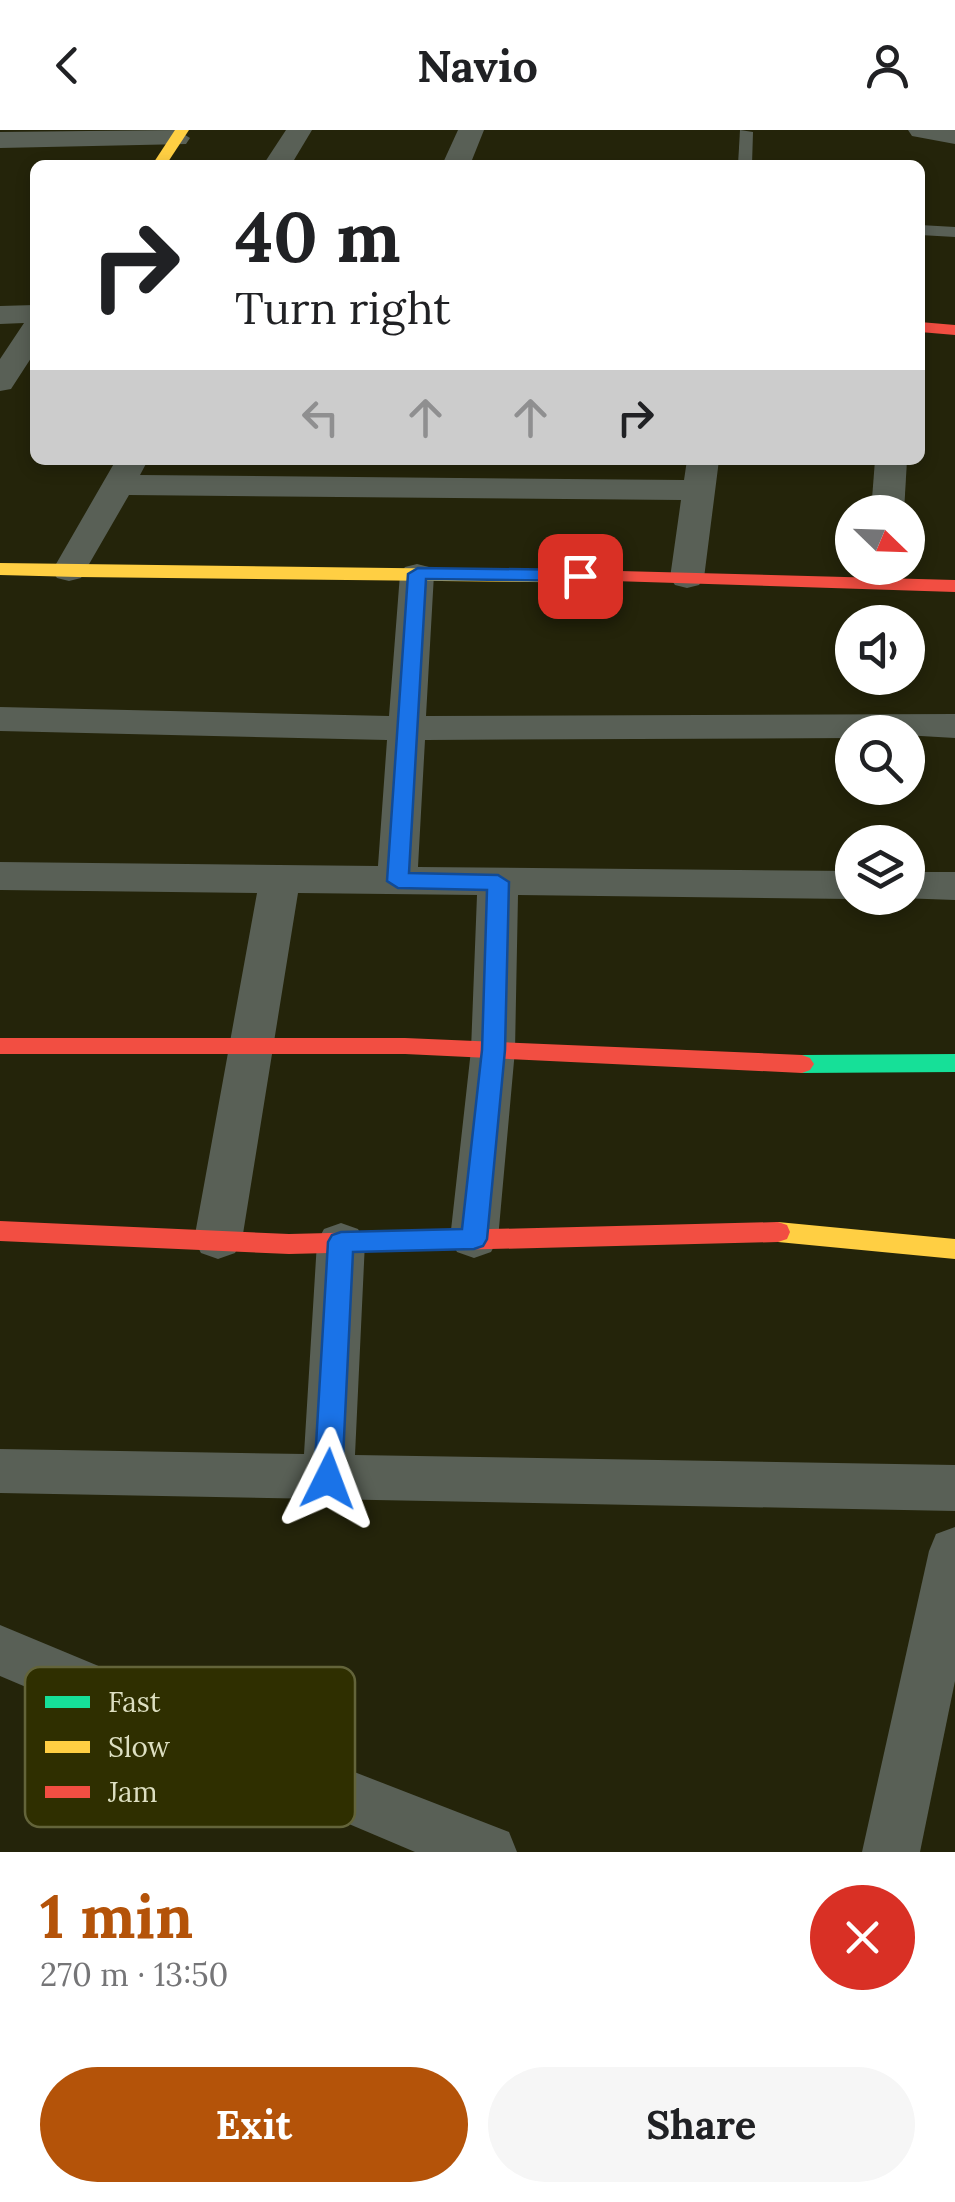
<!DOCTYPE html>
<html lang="en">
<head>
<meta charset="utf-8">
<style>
  body { margin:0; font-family:Lora,serif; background:#f6f6f6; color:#202124; height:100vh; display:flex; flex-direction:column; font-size:38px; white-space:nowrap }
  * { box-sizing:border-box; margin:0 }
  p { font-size:32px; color:#757577 }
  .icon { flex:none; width:55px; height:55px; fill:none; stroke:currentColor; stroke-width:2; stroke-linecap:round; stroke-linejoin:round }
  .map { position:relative; height:1722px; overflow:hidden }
  .sheet { display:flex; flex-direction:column; background:#fff; flex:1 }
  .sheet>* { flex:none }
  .guide { position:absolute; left:30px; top:30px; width:895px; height:305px; border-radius:15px; box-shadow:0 5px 15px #0003; background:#fff; color:#202124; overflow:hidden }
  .needle { width:65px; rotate:113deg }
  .fabs { position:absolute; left:835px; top:365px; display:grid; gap:20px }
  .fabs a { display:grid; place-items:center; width:90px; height:90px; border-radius:50%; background:#fff; box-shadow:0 5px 15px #0003; font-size:50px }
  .pin { position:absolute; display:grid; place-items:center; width:85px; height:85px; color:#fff; margin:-42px; border-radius:20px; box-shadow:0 5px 15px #0006 }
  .me { position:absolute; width:110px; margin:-55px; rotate:3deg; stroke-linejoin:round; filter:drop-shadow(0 0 8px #0008) }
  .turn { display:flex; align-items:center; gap:35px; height:210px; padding:0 40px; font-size:45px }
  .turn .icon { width:130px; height:130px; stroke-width:2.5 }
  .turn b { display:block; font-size:70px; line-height:85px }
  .lanes { display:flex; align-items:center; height:95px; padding:0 40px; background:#0003; justify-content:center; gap:50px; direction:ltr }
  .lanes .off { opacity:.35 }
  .round { display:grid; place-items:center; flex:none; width:105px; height:105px; border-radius:52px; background:#f6f6f6 }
  .summary { display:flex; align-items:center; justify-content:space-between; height:170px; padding:0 40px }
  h1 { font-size:60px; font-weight:700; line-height:75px; color:#b45309 }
  .button { display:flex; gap:20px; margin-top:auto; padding:20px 40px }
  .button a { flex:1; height:115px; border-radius:60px; background:#b45309; color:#fff; font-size:40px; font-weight:700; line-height:115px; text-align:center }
  .button a+a { background:#f6f6f6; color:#202124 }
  header { display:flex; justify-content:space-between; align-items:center; height:130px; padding:0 40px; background:#fff; font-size:45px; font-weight:700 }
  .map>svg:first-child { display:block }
</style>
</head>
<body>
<header><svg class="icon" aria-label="back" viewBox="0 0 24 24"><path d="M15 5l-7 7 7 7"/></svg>Navio<svg class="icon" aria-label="person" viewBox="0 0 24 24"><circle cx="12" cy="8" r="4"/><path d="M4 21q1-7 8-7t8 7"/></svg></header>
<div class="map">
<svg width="955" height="1722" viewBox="0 0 955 1722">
  <rect width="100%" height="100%" fill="#24240a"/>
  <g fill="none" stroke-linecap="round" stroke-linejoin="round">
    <g fill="#596056" fill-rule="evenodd">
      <path d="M 740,0 L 753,2 L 752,35 L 738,35 Z"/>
      <path d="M 623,30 L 628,31 L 630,35 L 616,35 Z"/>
      <path d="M 920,95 L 955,97 L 955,107 L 920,105 Z"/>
    </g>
    <g fill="#596056" fill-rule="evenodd">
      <path d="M 177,0 L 190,8 L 186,14 L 0,18 L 0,2 Z"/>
      <path d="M 286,0 L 312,0 L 291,35 L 263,35 Z"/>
      <path d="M 458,0 L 484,0 L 470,35 L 442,35 Z"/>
      <path d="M 908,0 L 955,0 L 955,14 L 912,6 Z"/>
      <path d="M 35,175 L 35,222 L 11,259 L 0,261 L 0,229 L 24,193 L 0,194 L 0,176 Z"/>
      <path d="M 116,330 L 148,330 L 140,345 L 684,350 L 687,330 L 719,330 L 704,448 L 699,455 L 687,458 L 675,455 L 670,448 L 681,370 L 129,365 L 81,448 L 69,451 L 57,448 L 52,441 Z"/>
      <path d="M 875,330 L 907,330 L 904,382 L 871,382 Z"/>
      <path d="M 417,434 L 429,437 L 434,444 L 426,586 L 955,584 L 955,608 L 852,602 L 852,608 L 425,610 L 418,737 L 852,741 L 852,768 L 857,768 L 852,769 L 518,765 L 515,920 L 498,1109 L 491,1122 L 474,1128 L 457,1122 L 450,1109 L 471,920 L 477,765 L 298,763 L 242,1110 L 235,1123 L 218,1129 L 201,1123 L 194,1110 L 257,763 L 0,760 L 0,732 L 378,736 L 387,610 L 0,601 L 0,577 L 389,586 L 400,444 L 405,437 Z"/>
      <path d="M 908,742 L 955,742 L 955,770 L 899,768 L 908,768 Z"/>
      <path d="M 341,1093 L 358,1099 L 365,1112 L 355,1325 L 955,1335 L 955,1381 L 0,1363 L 0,1319 L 304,1324 L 317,1112 L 324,1099 Z"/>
      <path d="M 955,1397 L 955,1551 L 920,1722 L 862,1722 L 929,1421 L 936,1404 Z"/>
      <path d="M 0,1495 L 344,1638 L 509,1702 L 517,1722 L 415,1722 L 0,1546 Z"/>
    </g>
    <path fill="#16e098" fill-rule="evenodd" d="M 955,924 L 955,942 L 802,943 L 794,940 L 790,934 L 794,928 L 802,925 Z"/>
    <g fill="#ffcf43" fill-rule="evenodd">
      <path d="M 175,0 L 189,0 L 166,35 L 152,35 Z"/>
      <path d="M 0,433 L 542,440 L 620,441 L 629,447 L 620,453 L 78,447 L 0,445 Z"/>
      <path d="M 778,1092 L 955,1109 L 955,1129 L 778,1112 L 769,1109 L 766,1102 L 769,1095 Z"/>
    </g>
    <g fill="#f24e42" fill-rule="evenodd">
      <path d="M 920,192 L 955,195 L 955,205 L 920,202 Z"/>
      <path d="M 620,441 L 955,450 L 955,462 L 613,451 L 613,443 Z"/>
      <path d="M 0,908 L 405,908 L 802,925 L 810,928 L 814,934 L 810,940 L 802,943 L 405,924 L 0,924 Z"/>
      <path d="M 0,1091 L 289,1104 L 778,1092 L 787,1095 L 790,1102 L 787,1109 L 778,1112 L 289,1124 L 0,1111 Z"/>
    </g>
  </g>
  <path fill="#1a73e8" stroke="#114b97" stroke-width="2.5" d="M 418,438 L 580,440 L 589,446 L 580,451 L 426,449 L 409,743 L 498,745 L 509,752 L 505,920 L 487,1109 L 483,1116 L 474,1119 L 353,1122 L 342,1349 L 338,1357 L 328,1361 L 319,1357 L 314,1349 L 328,1112 L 332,1105 L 341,1102 L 462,1099 L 482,920 L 487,760 L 398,758 L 387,751 L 408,444 Z"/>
  <rect x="25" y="1537" width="330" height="160" rx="15" fill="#2f2f00" stroke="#63643a" stroke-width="2.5"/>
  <rect x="45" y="1566" width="45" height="12" fill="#16e098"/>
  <rect x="45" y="1611" width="45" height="12" fill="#ffcf43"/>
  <rect x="45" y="1656" width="45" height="12" fill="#f24e42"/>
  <g font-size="28" fill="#dddfc1">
    <text x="108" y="1582">Fast</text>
    <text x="108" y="1627">Slow</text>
    <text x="108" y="1672">Jam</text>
  </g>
</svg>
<div class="fabs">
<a><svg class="needle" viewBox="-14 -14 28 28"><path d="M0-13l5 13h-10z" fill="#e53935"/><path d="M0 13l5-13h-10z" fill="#757577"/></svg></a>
<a><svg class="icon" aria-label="sound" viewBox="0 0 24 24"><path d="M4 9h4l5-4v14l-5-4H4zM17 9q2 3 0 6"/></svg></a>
<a><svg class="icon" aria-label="search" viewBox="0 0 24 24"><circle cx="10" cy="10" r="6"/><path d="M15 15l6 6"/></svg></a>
<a><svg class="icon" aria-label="layers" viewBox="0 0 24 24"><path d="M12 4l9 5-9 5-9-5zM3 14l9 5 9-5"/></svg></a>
</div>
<div class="pin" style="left:580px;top:446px;background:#d93025"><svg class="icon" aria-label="arrive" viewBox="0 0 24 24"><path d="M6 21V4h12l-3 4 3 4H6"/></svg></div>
<svg class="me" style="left:328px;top:1349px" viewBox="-20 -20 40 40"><path d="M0-17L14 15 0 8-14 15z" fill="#1a73e8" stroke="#fff" stroke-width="4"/></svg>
<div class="guide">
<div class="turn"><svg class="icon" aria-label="right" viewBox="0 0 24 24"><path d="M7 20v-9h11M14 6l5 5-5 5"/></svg><div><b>40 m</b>Turn right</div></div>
<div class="lanes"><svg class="icon off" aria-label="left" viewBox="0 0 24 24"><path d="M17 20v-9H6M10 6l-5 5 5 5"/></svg><svg class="icon off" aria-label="ahead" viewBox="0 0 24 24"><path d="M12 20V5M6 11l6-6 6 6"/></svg><svg class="icon off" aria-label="ahead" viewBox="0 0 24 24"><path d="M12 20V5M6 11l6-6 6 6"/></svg><svg class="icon" aria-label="right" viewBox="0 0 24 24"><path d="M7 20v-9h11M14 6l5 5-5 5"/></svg></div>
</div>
</div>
<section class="sheet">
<div class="summary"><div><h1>1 min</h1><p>270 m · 13:50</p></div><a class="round" style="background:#d93025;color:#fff"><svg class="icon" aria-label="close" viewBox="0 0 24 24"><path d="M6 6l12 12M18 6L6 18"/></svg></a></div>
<div class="button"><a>Exit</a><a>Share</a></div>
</section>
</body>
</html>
